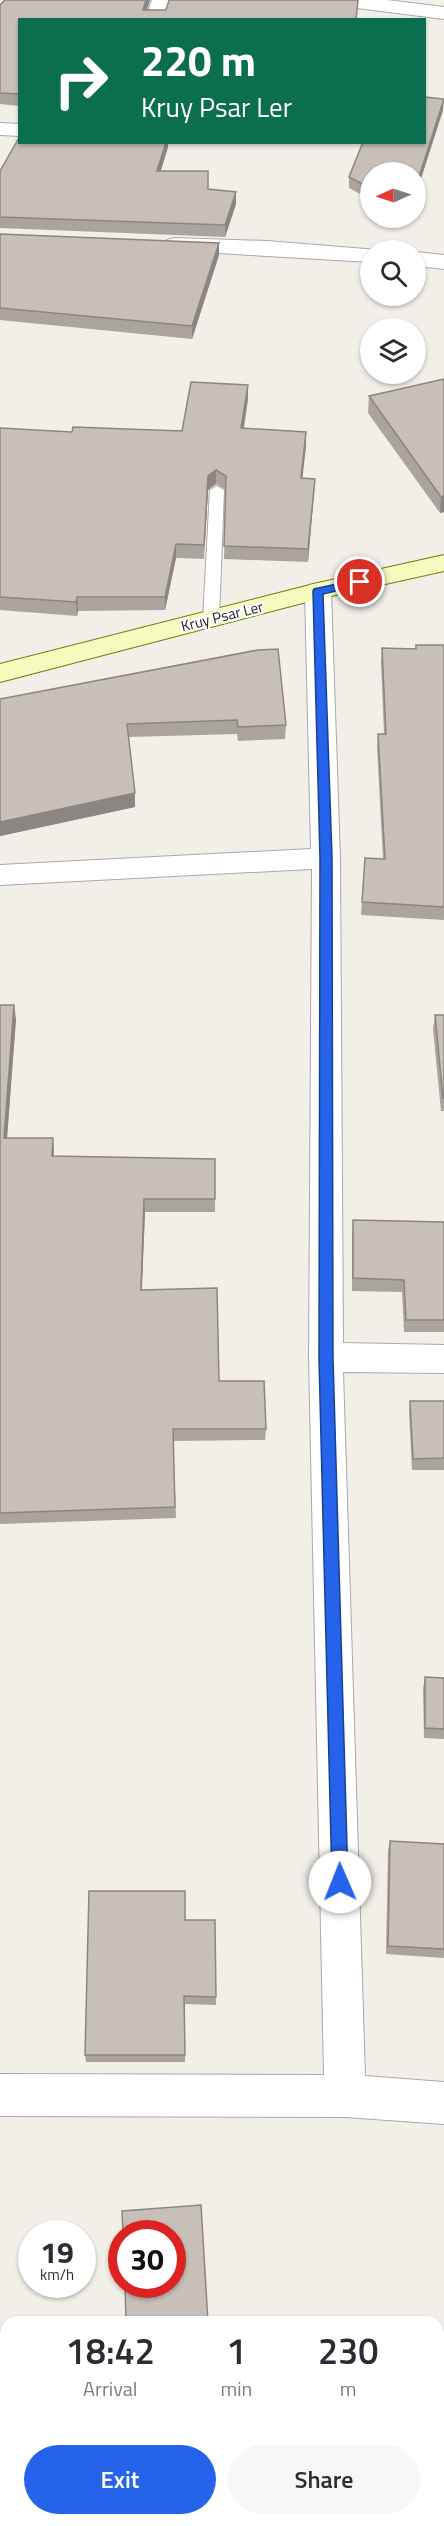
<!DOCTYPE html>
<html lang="en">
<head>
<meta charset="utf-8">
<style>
  body { margin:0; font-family:"Titillium Web",sans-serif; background:#f7f7f7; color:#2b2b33; height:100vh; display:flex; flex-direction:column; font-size:22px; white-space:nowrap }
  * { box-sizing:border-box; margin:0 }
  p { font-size:20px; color:#7c7c81 }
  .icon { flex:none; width:33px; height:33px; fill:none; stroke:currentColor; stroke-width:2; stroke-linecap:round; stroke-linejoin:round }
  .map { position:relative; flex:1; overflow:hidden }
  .sheet { position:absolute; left:0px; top:2316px; width:444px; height:210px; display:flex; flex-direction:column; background:#fff; border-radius:18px 18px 0 0; box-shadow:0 2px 4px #0004 }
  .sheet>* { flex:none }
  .guide { position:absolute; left:18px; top:18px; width:408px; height:126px; border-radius:0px; box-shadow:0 2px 4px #0004; background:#0b6e4f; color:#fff; overflow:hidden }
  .needle { width:39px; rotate:267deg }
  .buttons { position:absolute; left:360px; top:162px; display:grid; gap:12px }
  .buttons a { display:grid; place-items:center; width:66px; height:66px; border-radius:50%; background:#fff; box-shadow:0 2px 4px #0004; font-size:30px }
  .speed { position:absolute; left:18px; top:2220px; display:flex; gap:12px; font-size:30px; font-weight:700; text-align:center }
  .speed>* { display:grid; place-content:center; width:78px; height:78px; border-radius:50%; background:#fff; box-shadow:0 2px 4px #0004; line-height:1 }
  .speed small { font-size:15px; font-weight:400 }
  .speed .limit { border:9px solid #d22; background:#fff; color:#111 }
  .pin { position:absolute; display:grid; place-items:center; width:51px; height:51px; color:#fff; margin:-26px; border:3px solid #fff; border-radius:50%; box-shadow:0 2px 6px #0007 }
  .me { position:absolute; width:66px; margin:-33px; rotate:359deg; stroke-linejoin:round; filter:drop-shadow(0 0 4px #0008) }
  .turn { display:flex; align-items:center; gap:21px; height:126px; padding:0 24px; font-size:27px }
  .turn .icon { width:78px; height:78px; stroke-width:2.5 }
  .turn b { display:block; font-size:42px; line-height:51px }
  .eta { display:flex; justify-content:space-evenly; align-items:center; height:102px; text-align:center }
  .eta b { font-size:36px; font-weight:600; line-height:42px }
  .cta { display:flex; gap:12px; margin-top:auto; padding:12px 24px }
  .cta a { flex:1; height:69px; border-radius:36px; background:#2563eb; color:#fff; font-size:24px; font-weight:600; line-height:69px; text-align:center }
  .cta a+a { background:#f7f7f7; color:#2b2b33 }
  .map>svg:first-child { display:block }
</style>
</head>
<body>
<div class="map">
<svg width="444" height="2526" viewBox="0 0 444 2526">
  <rect width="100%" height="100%" fill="#f2efe9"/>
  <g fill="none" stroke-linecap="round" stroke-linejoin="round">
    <g stroke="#a9a9a9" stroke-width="2">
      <path id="lane" d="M 217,486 L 224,490 L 219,619 L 211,624 L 203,619 L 210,490 Z"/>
    </g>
    <g stroke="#a9a9a9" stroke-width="2">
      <g id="street">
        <path d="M 152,0 L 172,0 L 165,20 L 145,20 Z"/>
        <path d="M 331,0 L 387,0 L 444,7 L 444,19 L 341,6 L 334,4 Z"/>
        <path d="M 0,123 L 20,124 L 20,136 L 0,135 Z"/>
        <path d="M 175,238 L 267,241 L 378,250 L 370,250 L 370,262 L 167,250 L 164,245 L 167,240 Z"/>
        <path d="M 416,252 L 444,255 L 444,269 L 416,266 Z"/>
        <path d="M 318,583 L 327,585 L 331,591 L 340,858 L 343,1343 L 444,1345 L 444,1373 L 343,1372 L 365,2076 L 444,2082 L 444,2124 L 345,2117 L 0,2116 L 0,2074 L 324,2075 L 309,1357 L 312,869 L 0,885 L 0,865 L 311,849 L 305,591 L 309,585 Z"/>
      </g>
    </g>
    <g stroke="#707d05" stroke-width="2">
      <path id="secondary" d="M 444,555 L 444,571 L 318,599 L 0,682 L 0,664 L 318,583 Z"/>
    </g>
    <use href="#lane" fill="#fff" fill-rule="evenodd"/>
    <use href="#street" fill="#fff" fill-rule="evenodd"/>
    <use href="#secondary" fill="#f7fabf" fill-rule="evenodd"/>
  </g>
  <g fill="#aba49e">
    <path d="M 150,0 L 147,10 L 166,10 L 358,0 L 356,20 L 20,20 L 20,106 L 0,104 L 0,5 Z"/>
    <path d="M 443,110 L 416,194 L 416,172 L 370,172 L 370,199 L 349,188 L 349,177 Z"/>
    <path d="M 20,142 L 168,142 L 168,147 L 161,171 L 208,189 L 236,204 L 225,237 L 0,228 L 0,171 Z"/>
    <path d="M 0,234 L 219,243 L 219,255 L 192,339 L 0,320 Z"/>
    <path d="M 444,379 L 444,512 L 440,513 L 368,413 L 369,396 Z"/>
    <path d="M 248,399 L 244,429 L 306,446 L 302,478 L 315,479 L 308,562 L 224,559 L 226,490 L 216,484 L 208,490 L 204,559 L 176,558 L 165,610 L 78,611 L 77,616 L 0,610 L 0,428 L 72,432 L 182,431 Z"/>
    <path d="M 416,645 L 444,645 L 444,920 L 361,915 L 365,858 L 383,859 L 377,747 L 378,734 L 384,734 L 381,662 L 382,648 L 416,649 Z"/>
    <path d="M 258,650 L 286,725 L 285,739 L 238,741 L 237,734 L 129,737 L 135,807 L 0,836 L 0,699 Z"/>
    <path d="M 0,1005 L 16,1019 L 7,1138 L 54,1151 L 54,1156 L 215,1159 L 215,1212 L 145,1212 L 142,1290 L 219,1381 L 266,1429 L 265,1440 L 173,1441 L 176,1518 L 0,1524 Z"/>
    <path d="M 435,1015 L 444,1015 L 444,1111 L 441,1111 L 433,1029 Z"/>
    <path d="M 353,1220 L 444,1222 L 444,1332 L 404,1332 L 402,1292 L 352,1291 L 352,1232 Z"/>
    <path d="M 410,1401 L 444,1401 L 444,1470 L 412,1470 L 409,1413 Z"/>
    <path d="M 425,1677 L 444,1678 L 444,1739 L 424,1738 L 423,1688 Z"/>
    <path d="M 390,1841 L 444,1844 L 444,1958 L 386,1954 L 388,1850 Z"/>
    <path d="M 186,1920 L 215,1920 L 216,2005 L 185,2004 L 185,2062 L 86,2062 L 85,2055 Z"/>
  </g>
  <g fill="#8b8681">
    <path d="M 146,0 L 150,0 L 144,20 L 143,10 Z"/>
    <path d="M 444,99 L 443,110 L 416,194 L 416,186 Z"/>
    <path d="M 166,142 L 168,142 L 168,147 L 157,182 L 157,171 Z"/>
    <path d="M 236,192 L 236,204 L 225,237 L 225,225 Z"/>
    <path d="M 219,243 L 219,255 L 192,339 L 192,326 Z"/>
    <path d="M 248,385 L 248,399 L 241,442 L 241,428 Z"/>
    <path d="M 306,432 L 306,446 L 301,491 L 301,478 Z"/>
    <path d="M 216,470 L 216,484 L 208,490 L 204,559 L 208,476 Z"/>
    <path d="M 315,479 L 314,492 L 308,562 L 308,549 Z"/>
    <path d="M 444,496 L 444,512 L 440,513 L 441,497 Z"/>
    <path d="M 176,544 L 176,558 L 165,610 L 165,597 Z"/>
    <path d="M 77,597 L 78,611 L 77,616 L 76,602 Z"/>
    <path d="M 135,793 L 135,807 L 0,836 L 0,822 Z"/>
    <path d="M 14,1005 L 16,1019 L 6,1151 L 4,1138 Z"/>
    <path d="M 53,1138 L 54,1151 L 53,1169 L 52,1156 Z"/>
    <path d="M 144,1199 L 145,1212 L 141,1302 L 141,1290 Z"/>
  </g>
  <g fill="#c7bfb8" stroke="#8b8681" stroke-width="1.5">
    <path d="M 5,0 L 146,0 L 143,10 L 166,10 L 169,0 L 358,0 L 356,20 L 20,20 L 20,94 L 0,93 L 0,5 Z"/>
    <path d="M 424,97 L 444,99 L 416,186 L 416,172 L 370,172 L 370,188 L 349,177 L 363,142 L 424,142 Z"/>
    <path d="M 20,136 L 20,142 L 166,142 L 157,171 L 208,171 L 208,189 L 236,192 L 225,225 L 0,217 L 0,171 Z"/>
    <path d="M 0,234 L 219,243 L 192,326 L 0,308 Z"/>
    <path d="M 444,379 L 444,496 L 441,497 L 369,396 Z"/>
    <path d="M 191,382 L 248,385 L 241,428 L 306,432 L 301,478 L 315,479 L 308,549 L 224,546 L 226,476 L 216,470 L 208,476 L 204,545 L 176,544 L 165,597 L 77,597 L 76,602 L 0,597 L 0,428 L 72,432 L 73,427 L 182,431 Z"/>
    <path d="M 416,645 L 444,645 L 444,907 L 362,902 L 365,858 L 385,859 L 378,734 L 386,734 L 382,648 L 416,649 Z"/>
    <path d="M 278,649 L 286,725 L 238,727 L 237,720 L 127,724 L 135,793 L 0,822 L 0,699 L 258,650 Z"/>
    <path d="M 0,1005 L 14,1005 L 4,1138 L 53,1138 L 52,1156 L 215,1159 L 215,1199 L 144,1199 L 141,1290 L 217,1288 L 219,1381 L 264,1381 L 266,1429 L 173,1429 L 175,1507 L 0,1513 Z"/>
    <path d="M 435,1015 L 444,1015 L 444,1098 L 443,1098 Z"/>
    <path d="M 353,1220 L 444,1222 L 444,1320 L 406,1320 L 404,1280 L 353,1278 Z"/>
    <path d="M 410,1401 L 444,1401 L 444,1458 L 413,1459 Z"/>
    <path d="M 425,1677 L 444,1678 L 444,1729 L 425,1728 Z"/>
    <path d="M 390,1841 L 444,1844 L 444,1949 L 388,1946 Z"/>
    <path d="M 89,1891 L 185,1891 L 185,1920 L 215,1920 L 216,1997 L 184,1996 L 185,2055 L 85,2055 Z"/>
    <path d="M 201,2205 L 208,2322 L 126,2322 L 125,2284 L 172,2284 L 172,2234 L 123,2234 L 122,2211 Z"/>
  </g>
  <path fill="#2563eb" stroke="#184099" stroke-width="1.5" d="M 360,579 L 365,582 L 364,584 L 323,594 L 332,858 L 333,1358 L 348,1882 L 346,1887 L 340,1890 L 334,1887 L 332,1882 L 319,1358 L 320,858 L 313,591 L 314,589 Z"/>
  <g text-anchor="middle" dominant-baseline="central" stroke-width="4.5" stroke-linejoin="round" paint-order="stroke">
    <g font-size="15" fill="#222" stroke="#fff">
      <text transform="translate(222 616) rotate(-14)">Kruy Psar Ler</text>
    </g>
  </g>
</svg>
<div class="buttons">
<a><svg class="needle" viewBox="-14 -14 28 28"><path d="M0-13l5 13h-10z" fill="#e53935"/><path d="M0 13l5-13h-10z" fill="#7c7c81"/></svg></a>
<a><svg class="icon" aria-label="search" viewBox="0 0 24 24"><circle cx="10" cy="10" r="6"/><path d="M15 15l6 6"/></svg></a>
<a><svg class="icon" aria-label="layers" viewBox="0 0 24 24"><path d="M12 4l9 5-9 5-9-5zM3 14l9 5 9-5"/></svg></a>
</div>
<div class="speed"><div>19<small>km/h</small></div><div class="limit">30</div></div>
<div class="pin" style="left:360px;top:582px;background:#d93025"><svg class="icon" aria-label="arrive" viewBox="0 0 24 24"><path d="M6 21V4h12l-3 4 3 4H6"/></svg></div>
<svg class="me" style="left:340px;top:1882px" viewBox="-20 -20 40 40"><circle r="19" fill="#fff"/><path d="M0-13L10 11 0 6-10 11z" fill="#2563eb"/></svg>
<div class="guide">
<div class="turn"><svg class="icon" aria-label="right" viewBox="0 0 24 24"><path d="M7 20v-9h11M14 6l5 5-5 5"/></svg><div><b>220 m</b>Kruy Psar Ler</div></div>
</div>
<section class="sheet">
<div class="eta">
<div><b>18:42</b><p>Arrival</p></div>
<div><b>1</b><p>min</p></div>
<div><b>230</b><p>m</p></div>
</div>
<div class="cta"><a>Exit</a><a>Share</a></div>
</section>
</div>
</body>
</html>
